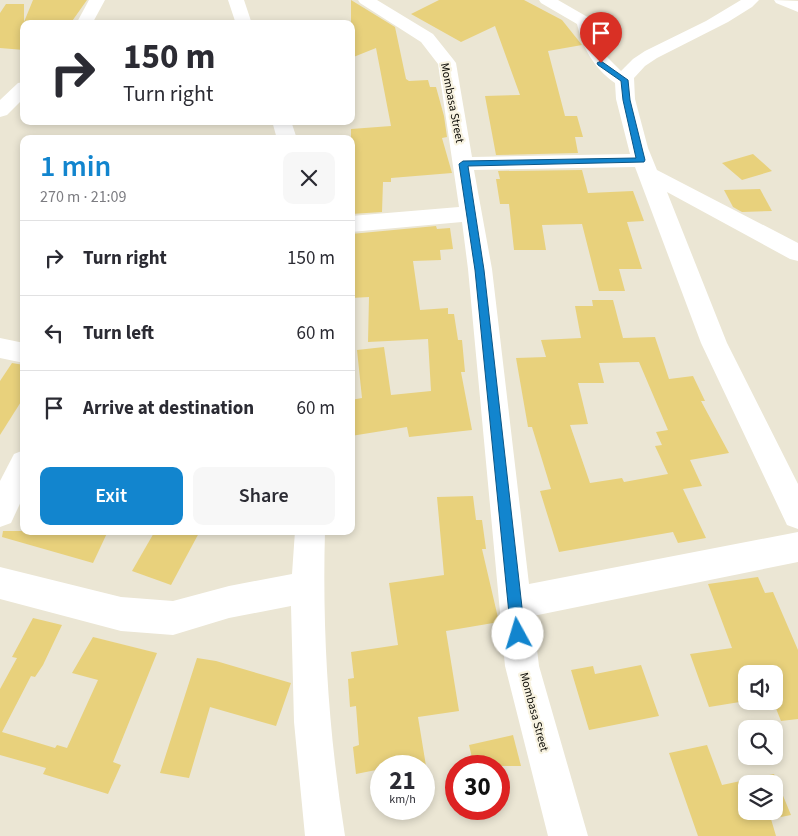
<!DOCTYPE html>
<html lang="en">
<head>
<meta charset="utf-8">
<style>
  body { margin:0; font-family:"Source Sans 3",sans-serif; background:#f7f7f7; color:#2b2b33; height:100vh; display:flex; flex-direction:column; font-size:19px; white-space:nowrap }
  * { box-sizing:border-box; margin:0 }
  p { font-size:16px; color:#7c7c81 }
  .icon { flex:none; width:28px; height:28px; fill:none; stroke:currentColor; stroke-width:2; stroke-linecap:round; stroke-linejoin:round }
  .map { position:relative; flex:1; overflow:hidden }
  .details { position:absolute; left:20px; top:135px; width:335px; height:400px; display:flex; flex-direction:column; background:#fff; border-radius:10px; box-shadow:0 2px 8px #0003 }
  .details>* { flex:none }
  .guide { position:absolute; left:20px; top:20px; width:335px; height:105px; border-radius:10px; box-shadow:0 2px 8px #0003; background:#fff; color:#2b2b33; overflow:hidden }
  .fabs { position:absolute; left:738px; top:665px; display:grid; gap:10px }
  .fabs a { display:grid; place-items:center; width:45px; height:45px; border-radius:10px; background:#fff; box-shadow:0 2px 8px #0003; font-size:25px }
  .speed { position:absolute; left:370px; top:755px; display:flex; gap:10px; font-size:25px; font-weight:700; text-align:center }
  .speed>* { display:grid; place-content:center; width:65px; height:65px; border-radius:50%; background:#fff; box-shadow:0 2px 8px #0003; line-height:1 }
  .speed small { font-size:12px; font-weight:400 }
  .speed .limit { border:8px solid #d22; background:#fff; color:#111 }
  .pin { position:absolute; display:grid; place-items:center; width:42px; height:42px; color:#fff; margin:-51px -21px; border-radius:50% 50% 50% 0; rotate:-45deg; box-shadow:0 0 5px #0007 }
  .pin .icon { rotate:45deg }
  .me { position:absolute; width:55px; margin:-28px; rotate:354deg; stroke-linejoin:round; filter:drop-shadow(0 0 4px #0008) }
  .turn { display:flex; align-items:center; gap:18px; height:105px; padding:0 20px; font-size:22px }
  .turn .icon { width:65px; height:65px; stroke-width:2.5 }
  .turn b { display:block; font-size:35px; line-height:42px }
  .round { display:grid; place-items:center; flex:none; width:52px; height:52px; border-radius:10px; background:#f7f7f7 }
  .summary { display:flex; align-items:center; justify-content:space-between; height:85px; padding:0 20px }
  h1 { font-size:30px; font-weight:600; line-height:38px; color:#1285ce }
  .primary-button { display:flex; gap:10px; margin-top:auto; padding:10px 20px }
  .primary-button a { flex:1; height:58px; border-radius:10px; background:#1285ce; color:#fff; font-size:20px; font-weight:600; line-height:58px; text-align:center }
  .primary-button a+a { background:#f7f7f7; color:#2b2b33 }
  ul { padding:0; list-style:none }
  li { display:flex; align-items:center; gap:15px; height:75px; padding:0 20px; border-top:1px solid #e1e1e2 }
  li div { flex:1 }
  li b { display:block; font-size:19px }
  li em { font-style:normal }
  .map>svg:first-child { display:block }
</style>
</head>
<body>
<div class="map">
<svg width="798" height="836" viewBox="0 0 798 836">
  <rect width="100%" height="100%" fill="#ebe6d4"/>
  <g fill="#e8d17c" fill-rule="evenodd">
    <path d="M 33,0 L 87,0 L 70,24 L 24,24 L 24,50 L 0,48 L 0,13 L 6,4 L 24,4 L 24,22 Z"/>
    <path d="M 351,0 L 395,27 L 406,79 L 409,81 L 428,80 L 430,87 L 436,87 L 444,116 L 447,137 L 442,138 L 452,173 L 391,178 L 391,182 L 383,182 L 382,212 L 351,214 L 351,129 L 391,126 L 376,48 L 351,58 Z"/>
    <path d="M 439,0 L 524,0 L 562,20 L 582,45 L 548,51 L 565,116 L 577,116 L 583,137 L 575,137 L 578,153 L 496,155 L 485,96 L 520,95 L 495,26 L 461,42 L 411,14 Z"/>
    <path d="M 753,154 L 772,171 L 742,180 L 722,163 Z"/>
    <path d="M 582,170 L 588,193 L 633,191 L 644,221 L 627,222 L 642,269 L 619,269 L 625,291 L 599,291 L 582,224 L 542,225 L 546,250 L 514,250 L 509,204 L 500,204 L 496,179 L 500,179 L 498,171 Z"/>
    <path d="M 760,189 L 772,211 L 742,212 L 733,207 L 724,190 Z"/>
    <path d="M 436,226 L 437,229 L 450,228 L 453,249 L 440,250 L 441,260 L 413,261 L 420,310 L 448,308 L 448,314 L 454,314 L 458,340 L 462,340 L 465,372 L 461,372 L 472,430 L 409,437 L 407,427 L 351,436 L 351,400 L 362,398 L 357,350 L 384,347 L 391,395 L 431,391 L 428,339 L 368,342 L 369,297 L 351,298 L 351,234 Z"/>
    <path d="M 592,300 L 613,300 L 623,338 L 655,337 L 669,379 L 693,376 L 705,401 L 701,401 L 729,453 L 690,460 L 702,486 L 683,489 L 706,538 L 678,543 L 673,532 L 559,552 L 540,491 L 551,489 L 532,427 L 528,427 L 516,358 L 546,357 L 541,340 L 581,338 L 575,306 L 593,306 ZM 639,362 L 668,430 L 656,432 L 662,445 L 655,446 L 668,474 L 624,482 L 622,478 L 590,483 L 570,425 L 588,424 L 578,383 L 604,383 L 599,363 Z"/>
    <path d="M 12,363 L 24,365 L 24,397 L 0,435 L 0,381 Z"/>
    <path d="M 473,496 L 476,520 L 482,520 L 486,549 L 482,549 L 499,622 L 446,631 L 459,711 L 418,717 L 426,766 L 381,766 L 381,769 L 356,774 L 353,747 L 359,745 L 356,706 L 350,707 L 348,679 L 354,678 L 351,652 L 398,645 L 389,583 L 444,575 L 437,497 Z"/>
    <path d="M 3,531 L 108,531 L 93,563 L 2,537 Z"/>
    <path d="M 155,531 L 200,531 L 171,585 L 132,571 Z"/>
    <path d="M 758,577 L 765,593 L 773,592 L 798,650 L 798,719 L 781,721 L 773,701 L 774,674 L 746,674 L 746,701 L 709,707 L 690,654 L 732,648 L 708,584 Z"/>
    <path d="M 33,618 L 62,625 L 43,665 L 35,677 L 31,676 L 2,732 L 55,748 L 57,745 L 67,748 L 98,680 L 72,673 L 93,637 L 157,653 L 113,762 L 121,765 L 108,794 L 43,774 L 46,768 L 0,755 L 0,689 L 17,658 L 12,657 Z"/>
    <path d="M 197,658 L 216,661 L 291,683 L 276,726 L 210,707 L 189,778 L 160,773 Z"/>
    <path d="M 641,665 L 659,716 L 589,730 L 571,670 L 593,666 L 595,674 Z"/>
    <path d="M 513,735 L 521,766 L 474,766 L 469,745 Z"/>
    <path d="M 707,745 L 722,785 L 774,774 L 791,815 L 771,819 L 776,836 L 698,836 L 669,753 ZM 746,784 L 774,784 L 774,811 L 746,811 Z"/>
  </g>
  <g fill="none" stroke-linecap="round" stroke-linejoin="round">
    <g fill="#fff" fill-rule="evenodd">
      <path d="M 89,0 L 105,0 L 92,24 L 76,24 Z"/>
      <path d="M 228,0 L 244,0 L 252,24 L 236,24 Z"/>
      <path d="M 358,0 L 377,0 L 433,34 L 453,59 L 456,63 L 472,157 L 630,154 L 616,99 L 615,83 C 594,68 583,49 577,24 L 541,3 L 539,0 L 558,0 L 591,19 L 605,55 L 621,71 L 633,59 L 645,51 L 706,21 L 741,0 L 759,0 L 752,7 L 728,22 L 657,58 L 645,66 L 634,78 L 635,99 L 648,148 L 657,170 L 798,243 L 798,261 L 790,259 L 667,192 L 727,343 L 798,484 L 798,529 L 787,525 L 701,343 L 635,167 L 474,170 L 492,269 L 529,584 L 798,532 L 798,562 L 533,616 L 539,666 L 588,836 L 548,836 L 505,666 L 468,269 L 462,222 L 351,232 L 351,216 L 459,207 L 438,64 L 421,42 L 360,3 Z"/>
      <path d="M 774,0 L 798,1 L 798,12 L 776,3 Z"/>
      <path d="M 24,82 L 24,98 L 7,115 L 0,117 L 0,100 L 18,83 Z"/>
      <path d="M 272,121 L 291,121 L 297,139 L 277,139 Z"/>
      <path d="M 0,338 L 24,343 L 24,363 L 0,358 Z"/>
      <path d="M 24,450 L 24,495 L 11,523 L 0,527 L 0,481 L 14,454 Z"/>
      <path d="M 295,531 L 325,531 C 322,634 329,735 345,836 L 305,836 L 294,722 L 291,606 L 229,618 L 173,635 L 121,631 L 0,599 L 0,567 L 121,597 L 173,601 L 229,586 L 292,574 Z"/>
    </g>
  </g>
  <path fill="#1285ce" stroke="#0c5686" d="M 601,61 L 628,80 L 630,100 L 645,160 L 644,162 L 468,166 L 484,270 L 525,634 L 523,639 L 518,641 L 513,639 L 511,634 L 475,270 L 459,164 L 463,161 L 636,158 L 623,100 L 621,81 L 598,65 L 597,63 Z"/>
  <g text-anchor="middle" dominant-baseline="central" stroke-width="4.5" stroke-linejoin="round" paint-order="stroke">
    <g font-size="12" fill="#0f0e08" stroke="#f8f3e1">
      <text transform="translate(452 103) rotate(79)">Mombasa Street</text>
      <text transform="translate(534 712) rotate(75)">Mombasa Street</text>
    </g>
  </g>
</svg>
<div class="fabs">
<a><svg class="icon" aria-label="sound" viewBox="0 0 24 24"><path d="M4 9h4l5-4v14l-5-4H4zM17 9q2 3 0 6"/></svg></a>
<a><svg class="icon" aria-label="search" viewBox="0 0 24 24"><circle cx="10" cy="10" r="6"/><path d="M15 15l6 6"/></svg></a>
<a><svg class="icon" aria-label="layers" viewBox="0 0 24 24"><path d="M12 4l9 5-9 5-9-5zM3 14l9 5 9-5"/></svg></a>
</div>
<div class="speed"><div>21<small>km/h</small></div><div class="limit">30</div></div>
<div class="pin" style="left:601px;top:63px;background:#d93025"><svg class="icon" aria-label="arrive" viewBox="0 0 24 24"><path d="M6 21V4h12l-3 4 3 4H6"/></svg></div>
<svg class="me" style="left:518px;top:634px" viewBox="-20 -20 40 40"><circle r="19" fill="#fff"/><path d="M0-13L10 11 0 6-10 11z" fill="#1285ce"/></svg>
<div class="guide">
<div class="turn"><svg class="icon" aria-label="right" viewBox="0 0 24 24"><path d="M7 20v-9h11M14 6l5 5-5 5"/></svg><div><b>150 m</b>Turn right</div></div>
</div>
<section class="details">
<div class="summary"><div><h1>1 min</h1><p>270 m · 21:09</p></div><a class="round"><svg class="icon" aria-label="close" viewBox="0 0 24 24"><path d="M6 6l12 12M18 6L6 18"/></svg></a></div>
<ul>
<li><svg class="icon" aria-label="right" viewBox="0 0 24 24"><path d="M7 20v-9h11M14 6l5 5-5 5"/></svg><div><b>Turn right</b></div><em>150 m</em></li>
<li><svg class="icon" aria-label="left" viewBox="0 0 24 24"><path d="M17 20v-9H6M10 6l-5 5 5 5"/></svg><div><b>Turn left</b></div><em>60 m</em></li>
<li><svg class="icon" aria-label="arrive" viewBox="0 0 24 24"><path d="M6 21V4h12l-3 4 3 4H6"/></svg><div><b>Arrive at destination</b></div><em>60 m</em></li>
</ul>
<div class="primary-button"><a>Exit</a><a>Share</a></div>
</section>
</div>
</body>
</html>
